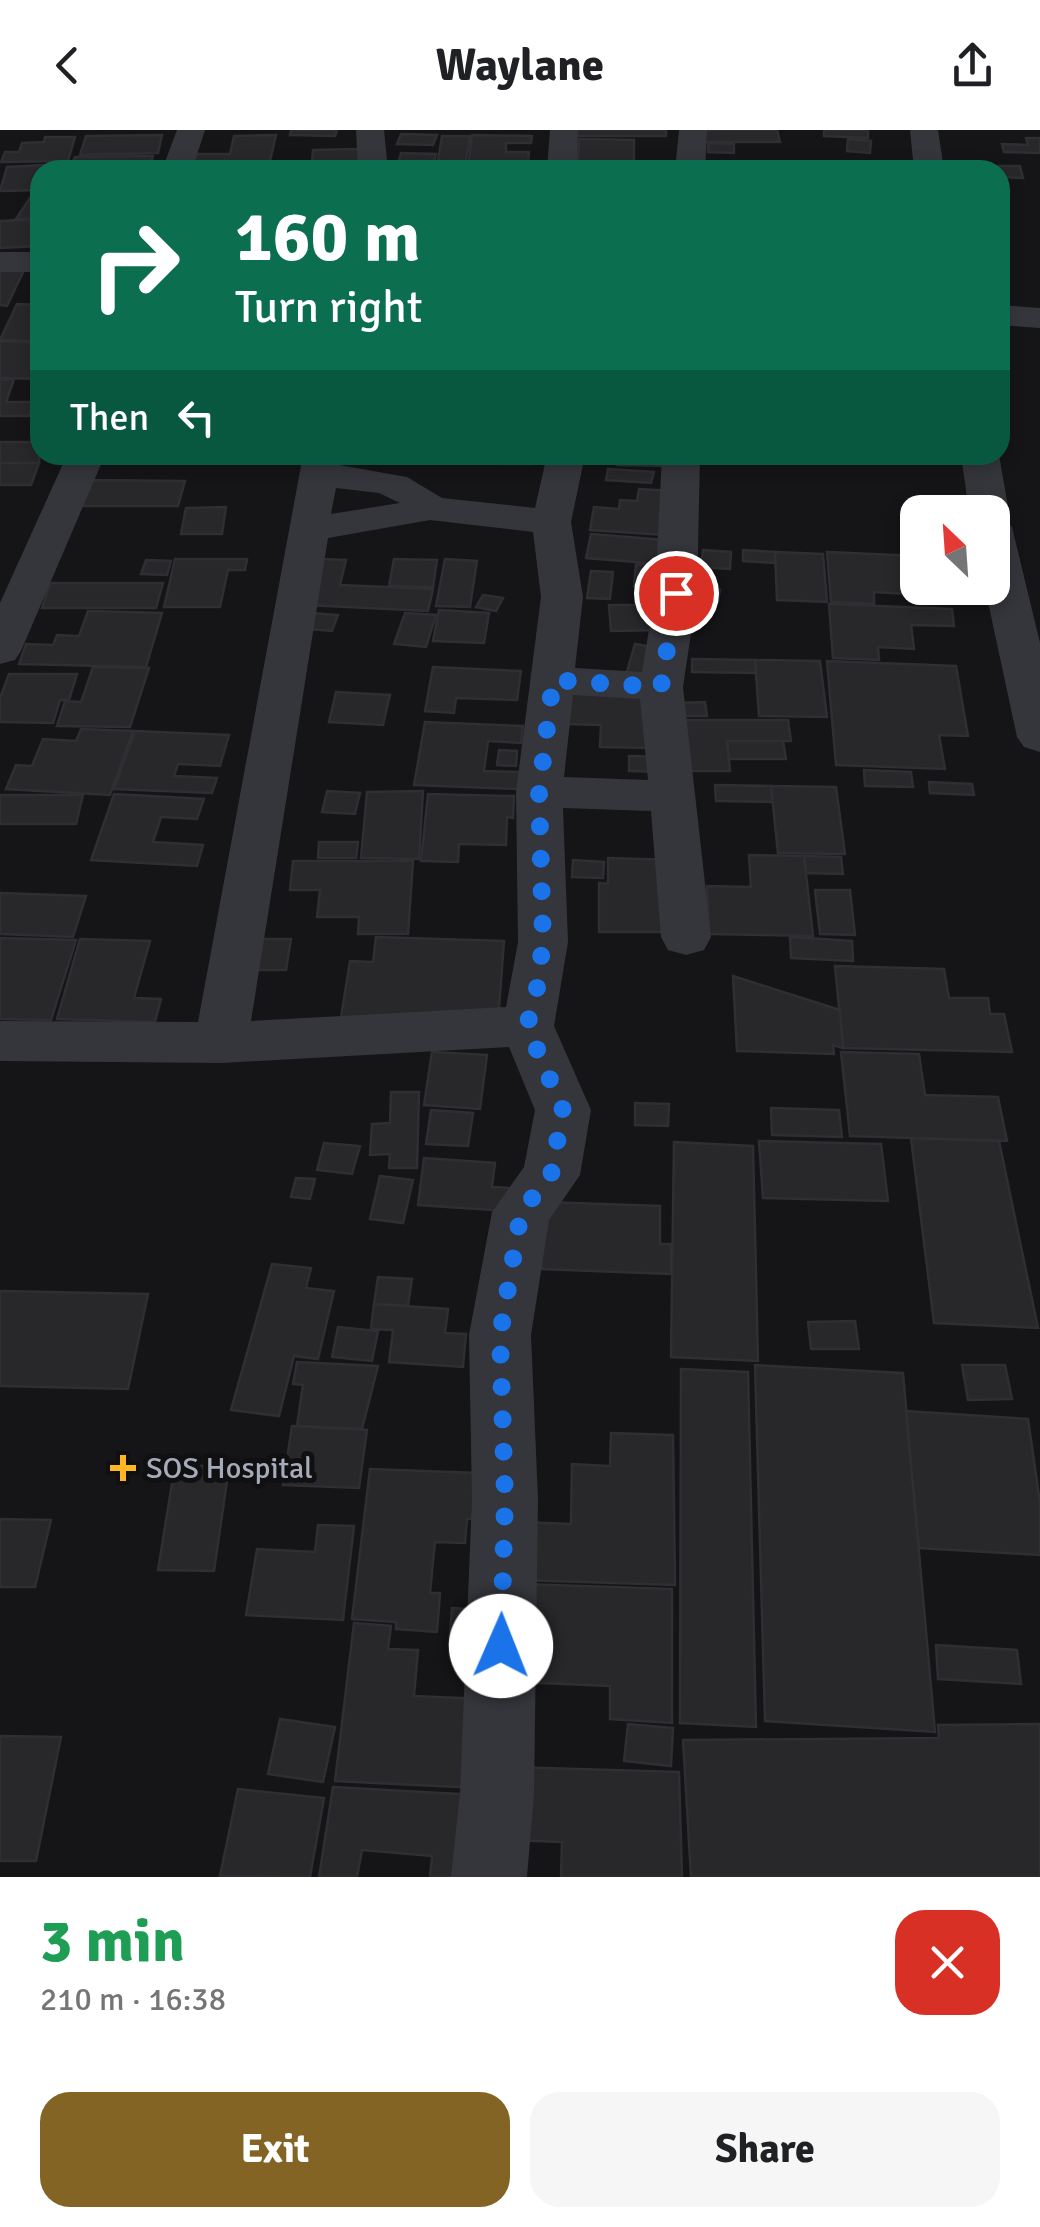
<!DOCTYPE html>
<html lang="en">
<head>
<meta charset="utf-8">
<style>
  body { margin:0; font-family:Signika,sans-serif; background:#f6f6f6; color:#202124; height:100vh; display:flex; flex-direction:column; font-size:38px; white-space:nowrap }
  * { box-sizing:border-box; margin:0 }
  p { font-size:32px; color:#757577 }
  .icon { flex:none; width:55px; height:55px; fill:none; stroke:currentColor; stroke-width:2; stroke-linecap:round; stroke-linejoin:round }
  .map { position:relative; height:1747px; overflow:hidden }
  .side { display:flex; flex-direction:column; background:#fff; flex:1 }
  .side>* { flex:none }
  .guide { position:absolute; left:30px; top:30px; width:980px; height:305px; border-radius:30px; box-shadow:0 5px 15px #0003; background:#0b6e4f; color:#fff; overflow:hidden }
  .needle { width:65px; rotate:335deg }
  .fabs { position:absolute; left:900px; top:365px; display:grid; gap:20px }
  .fabs a { display:grid; place-items:center; width:110px; height:110px; border-radius:20px; background:#fff; box-shadow:0 5px 15px #0003; font-size:50px }
  .pin { position:absolute; display:grid; place-items:center; width:85px; height:85px; color:#fff; margin:-42px; border:5px solid #fff; border-radius:50%; box-shadow:0 2px 10px #0007 }
  .me { position:absolute; width:110px; margin:-55px; rotate:1deg; stroke-linejoin:round; filter:drop-shadow(0 0 8px #0008) }
  .turn { display:flex; align-items:center; gap:35px; height:210px; padding:0 40px; font-size:45px }
  .turn .icon { width:130px; height:130px; stroke-width:2.5 }
  .turn b { display:block; font-size:70px; line-height:85px }
  .then { display:flex; align-items:center; height:95px; padding:0 40px; background:#0003; gap:20px; font-size:38px }
  .round { display:grid; place-items:center; flex:none; width:105px; height:105px; border-radius:30px; background:#f6f6f6 }
  .summary { display:flex; align-items:center; justify-content:space-between; height:170px; padding:0 40px }
  h1 { font-size:60px; font-weight:800; line-height:75px; color:#1e9e55 }
  .cta { display:flex; gap:20px; margin-top:auto; padding:20px 40px }
  .cta a { flex:1; height:115px; border-radius:30px; background:#846424; color:#fff; font-size:40px; font-weight:800; line-height:115px; text-align:center }
  .cta a+a { background:#f6f6f6; color:#202124 }
  header { display:flex; justify-content:space-between; align-items:center; height:130px; padding:0 40px; background:#fff; font-size:45px; font-weight:800 }
  .map>svg:first-child { display:block }
</style>
</head>
<body>
<header><svg class="icon" aria-label="back" viewBox="0 0 24 24"><path d="M15 5l-7 7 7 7"/></svg>Waylane<svg class="icon" aria-label="share" viewBox="0 0 24 24"><path d="M12 15V3M7 8l5-5 5 5M5 13v7h14v-7"/></svg></header>
<div class="map">
<svg width="1040" height="1747" viewBox="0 0 1040 1747">
  <rect width="100%" height="100%" fill="#151517"/>
  <g fill="#28282b" stroke="#2f2e33" stroke-width="2.5">
    <path d="M 291,0 L 337,0 L 335,6 L 290,5 Z"/>
    <rect x="576" y="0" width="90" height="6"/>
    <path d="M 697,0 L 777,0 L 780,12 L 700,12 Z"/>
    <path d="M 824,0 L 868,0 L 868,8 L 824,6 Z"/>
    <path d="M 401,4 L 437,5 L 433,15 L 397,14 Z"/>
    <path d="M 162,5 L 158,23 L 80,25 L 86,6 Z"/>
    <path d="M 276,5 L 270,31 L 193,32 L 195,24 L 230,24 L 234,6 Z"/>
    <path d="M 472,5 L 532,6 L 531,13 L 506,13 L 506,22 L 529,22 L 528,32 L 469,31 Z"/>
    <path d="M 442,6 L 470,6 L 466,31 L 438,31 Z"/>
    <path d="M 45,7 L 75,7 L 68,31 L 1,32 L 5,22 L 19,22 L 22,13 L 44,12 Z"/>
    <path d="M 1026,8 L 1040,8 L 1040,23 L 1004,22 L 1002,14 L 1028,15 Z"/>
    <path d="M 579,9 L 634,10 L 634,33 L 578,33 Z"/>
    <path d="M 848,9 L 871,11 L 870,23 L 847,21 Z"/>
    <path d="M 708,13 L 734,14 L 734,23 L 708,22 Z"/>
    <path d="M 360,19 L 360,31 L 312,32 L 313,20 Z"/>
    <path d="M 401,23 L 436,24 L 434,33 L 399,31 Z"/>
    <path d="M 153,26 L 149,40 L 69,40 L 75,27 Z"/>
    <path d="M 237,33 L 271,33 L 269,40 L 235,40 Z"/>
    <path d="M 63,34 L 61,40 L 40,40 L 40,60 L 0,61 L 7,37 Z"/>
    <path d="M 999,36 L 1020,36 L 1023,48 L 1002,47 Z"/>
    <path d="M 34,62 L 40,62 L 40,88 L 16,89 Z"/>
    <path d="M 40,89 L 37,116 L 0,118 L 0,91 Z"/>
    <path d="M 0,138 L 25,138 L 7,176 L 0,175 Z"/>
    <path d="M 17,174 L 40,175 L 36,200 L 40,200 L 40,211 L 0,210 Z"/>
    <path d="M 0,211 L 37,212 L 34,219 L 40,219 L 40,249 L 0,248 Z"/>
    <path d="M 14,249 L 6,272 L 34,272 L 29,286 L 0,286 L 0,250 Z"/>
    <path d="M 0,312 L 40,312 L 39,333 L 0,333 Z"/>
    <path d="M 139,325 L 193,325 L 190,332 L 136,330 Z"/>
    <path d="M 378,325 L 424,325 L 424,332 L 378,333 Z"/>
    <path d="M 505,325 L 531,325 L 531,334 L 504,334 Z"/>
    <path d="M 616,325 L 666,325 L 667,336 L 617,335 Z"/>
    <path d="M 0,333 L 39,333 L 31,355 L 0,355 Z"/>
    <path d="M 608,339 L 654,342 L 651,353 L 606,350 Z"/>
    <path d="M 83,350 L 185,351 L 178,376 L 74,376 Z"/>
    <path d="M 639,359 L 671,361 L 665,405 L 590,400 L 594,377 L 619,379 L 620,370 L 637,371 Z"/>
    <path d="M 226,377 L 222,404 L 181,404 L 186,378 Z"/>
    <path d="M 591,404 L 664,410 L 660,434 L 586,428 Z"/>
    <path d="M 703,420 L 731,422 L 730,439 L 701,437 Z"/>
    <path d="M 743,420 L 775,422 L 775,433 L 743,431 Z"/>
    <path d="M 775,422 L 823,424 L 827,472 L 777,470 Z"/>
    <path d="M 827,422 L 918,426 L 918,443 L 906,443 L 908,464 L 874,462 L 874,474 L 831,472 Z"/>
    <path d="M 175,429 L 247,429 L 245,440 L 228,440 L 220,477 L 164,477 Z"/>
    <path d="M 320,429 L 346,430 L 340,455 L 433,459 L 428,481 L 307,475 Z"/>
    <path d="M 394,429 L 437,430 L 433,457 L 389,456 Z"/>
    <path d="M 445,429 L 477,431 L 470,477 L 436,476 Z"/>
    <path d="M 146,430 L 171,431 L 167,445 L 141,444 Z"/>
    <path d="M 636,434 L 664,436 L 662,458 L 634,456 Z"/>
    <path d="M 591,441 L 613,442 L 610,469 L 587,468 Z"/>
    <path d="M 50,453 L 163,453 L 156,478 L 42,478 Z"/>
    <path d="M 696,458 L 720,460 L 718,471 L 694,469 Z"/>
    <path d="M 483,465 L 503,468 L 496,481 L 476,477 Z"/>
    <path d="M 829,474 L 952,479 L 954,496 L 911,495 L 914,519 L 878,517 L 879,530 L 833,528 Z"/>
    <path d="M 609,475 L 663,475 L 666,500 L 611,501 Z"/>
    <path d="M 439,480 L 489,483 L 484,513 L 433,511 Z"/>
    <path d="M 88,481 L 162,483 L 146,537 L 19,534 L 26,514 L 53,515 L 57,505 L 79,506 Z"/>
    <path d="M 312,483 L 338,485 L 332,501 L 307,499 Z"/>
    <path d="M 405,483 L 436,485 L 426,517 L 394,514 Z"/>
    <path d="M 635,514 L 660,518 L 652,548 L 626,545 Z"/>
    <path d="M 692,529 L 755,530 L 756,543 L 692,542 Z"/>
    <path d="M 755,530 L 820,531 L 827,587 L 759,586 Z"/>
    <path d="M 827,531 L 956,536 L 968,606 L 939,605 L 945,639 L 836,635 Z"/>
    <path d="M 93,537 L 149,538 L 130,597 L 57,596 L 65,571 L 81,572 Z"/>
    <path d="M 433,537 L 521,541 L 517,570 L 456,568 L 454,583 L 425,581 Z"/>
    <path d="M 9,544 L 77,544 L 69,570 L 60,570 L 53,593 L 0,592 L 0,568 Z"/>
    <path d="M 566,560 L 653,564 L 652,618 L 600,617 L 601,595 L 564,594 Z"/>
    <path d="M 336,562 L 390,565 L 383,595 L 329,592 Z"/>
    <path d="M 705,572 L 707,586 L 678,586 L 676,573 Z"/>
    <path d="M 680,590 L 788,590 L 791,611 L 727,611 L 730,641 L 684,641 Z"/>
    <path d="M 425,592 L 523,596 L 521,613 L 488,611 L 484,641 L 520,642 L 518,659 L 414,655 Z"/>
    <path d="M 81,599 L 133,601 L 110,665 L 6,659 L 16,635 L 32,636 L 43,609 L 76,611 Z"/>
    <path d="M 135,601 L 229,605 L 220,636 L 178,634 L 174,646 L 217,648 L 212,663 L 114,659 Z"/>
    <path d="M 727,611 L 783,611 L 786,629 L 729,629 Z"/>
    <path d="M 499,620 L 517,621 L 516,636 L 497,635 Z"/>
    <path d="M 629,626 L 662,627 L 663,642 L 629,641 Z"/>
    <path d="M 864,640 L 911,642 L 913,657 L 865,656 Z"/>
    <path d="M 929,652 L 972,654 L 974,665 L 930,663 Z"/>
    <path d="M 715,655 L 771,656 L 773,672 L 716,671 Z"/>
    <path d="M 771,656 L 836,657 L 845,724 L 778,723 Z"/>
    <path d="M 327,661 L 360,663 L 355,684 L 322,682 Z"/>
    <path d="M 423,661 L 419,729 L 361,728 L 367,662 Z"/>
    <path d="M 114,664 L 204,669 L 197,689 L 161,687 L 153,712 L 203,715 L 197,736 L 91,730 Z"/>
    <path d="M 428,664 L 514,666 L 513,688 L 507,687 L 506,715 L 459,714 L 458,732 L 421,731 Z"/>
    <path d="M 0,665 L 83,665 L 76,694 L 0,694 Z"/>
    <path d="M 319,712 L 358,712 L 356,728 L 318,728 Z"/>
    <path d="M 749,725 L 804,726 L 813,806 L 709,804 L 707,756 L 751,757 Z"/>
    <path d="M 804,726 L 841,727 L 843,744 L 806,743 Z"/>
    <path d="M 608,728 L 674,730 L 677,802 L 599,802 L 599,753 L 608,754 Z"/>
    <path d="M 573,730 L 604,732 L 603,748 L 572,747 Z"/>
    <path d="M 293,731 L 413,731 L 408,804 L 358,804 L 359,787 L 317,787 L 320,760 L 290,760 Z"/>
    <path d="M 815,760 L 850,760 L 855,805 L 820,804 Z"/>
    <path d="M 0,763 L 86,766 L 73,807 L 0,804 Z"/>
    <path d="M 376,807 L 504,811 L 498,892 L 341,887 L 350,831 L 373,832 Z"/>
    <path d="M 790,807 L 852,811 L 853,831 L 791,828 Z"/>
    <path d="M 0,808 L 76,810 L 51,890 L 0,889 Z"/>
    <path d="M 80,809 L 150,811 L 134,868 L 161,869 L 155,892 L 57,889 Z"/>
    <path d="M 254,809 L 291,809 L 286,840 L 247,840 Z"/>
    <path d="M 835,836 L 944,839 L 949,868 L 988,868 L 990,884 L 1004,884 L 1012,922 L 843,918 Z"/>
    <path d="M 733,846 L 840,880 L 843,918 L 833,915 L 834,924 L 737,921 Z"/>
    <path d="M 432,922 L 487,925 L 480,979 L 424,975 Z"/>
    <path d="M 841,922 L 919,924 L 925,965 L 998,967 L 1007,1011 L 850,1006 Z"/>
    <path d="M 391,962 L 419,962 L 417,1038 L 389,1038 L 390,1024 L 370,1025 L 372,994 L 390,993 Z"/>
    <path d="M 635,973 L 669,974 L 668,996 L 635,995 Z"/>
    <path d="M 771,978 L 839,980 L 842,1007 L 772,1005 Z"/>
    <path d="M 431,980 L 473,983 L 468,1016 L 426,1014 Z"/>
    <path d="M 911,1008 L 999,1011 L 1038,1198 L 934,1193 Z"/>
    <path d="M 759,1011 L 881,1014 L 888,1071 L 763,1068 Z"/>
    <path d="M 674,1012 L 753,1016 L 758,1231 L 671,1227 Z"/>
    <path d="M 324,1013 L 360,1016 L 352,1044 L 317,1040 Z"/>
    <path d="M 424,1028 L 495,1033 L 492,1057 L 510,1058 L 508,1081 L 418,1075 Z"/>
    <path d="M 380,1046 L 413,1050 L 403,1093 L 370,1089 Z"/>
    <path d="M 296,1048 L 315,1049 L 310,1069 L 291,1067 Z"/>
    <path d="M 545,1072 L 660,1076 L 660,1114 L 671,1114 L 671,1144 L 541,1139 Z"/>
    <path d="M 272,1134 L 311,1138 L 306,1158 L 334,1161 L 318,1229 L 294,1226 L 279,1286 L 231,1280 Z"/>
    <path d="M 378,1147 L 412,1149 L 408,1176 L 374,1174 Z"/>
    <path d="M 0,1161 L 148,1164 L 128,1259 L 0,1256 Z"/>
    <path d="M 374,1174 L 448,1179 L 445,1203 L 466,1204 L 463,1237 L 389,1232 L 393,1200 L 371,1199 Z"/>
    <path d="M 855,1191 L 859,1219 L 811,1219 L 808,1192 Z"/>
    <path d="M 338,1197 L 378,1201 L 372,1231 L 332,1227 Z"/>
    <path d="M 297,1232 L 378,1236 L 362,1299 L 297,1296 L 303,1255 L 293,1254 Z"/>
    <path d="M 755,1235 L 903,1243 L 935,1602 L 765,1591 Z"/>
    <path d="M 962,1235 L 1005,1235 L 1012,1269 L 968,1270 Z"/>
    <path d="M 681,1239 L 748,1242 L 756,1597 L 680,1593 Z"/>
    <path d="M 906,1281 L 1028,1289 L 1040,1373 L 1040,1425 L 919,1418 Z"/>
    <path d="M 292,1296 L 367,1300 L 359,1358 L 283,1355 Z"/>
    <path d="M 611,1303 L 673,1305 L 675,1455 L 521,1450 L 523,1392 L 571,1394 L 572,1334 L 610,1336 Z"/>
    <path d="M 175,1335 L 229,1337 L 214,1441 L 158,1440 Z"/>
    <path d="M 370,1339 L 478,1343 L 475,1389 L 467,1389 L 465,1413 L 435,1412 L 430,1463 L 440,1463 L 437,1502 L 396,1499 L 396,1492 L 352,1489 Z"/>
    <path d="M 0,1389 L 51,1390 L 35,1457 L 0,1457 Z"/>
    <path d="M 318,1395 L 354,1396 L 343,1490 L 246,1485 L 257,1419 L 315,1422 Z"/>
    <path d="M 522,1454 L 672,1459 L 672,1593 L 610,1589 L 610,1556 L 517,1552 Z"/>
    <path d="M 452,1478 L 476,1480 L 474,1515 L 449,1515 Z"/>
    <path d="M 354,1493 L 391,1496 L 388,1519 L 418,1520 L 414,1566 L 483,1569 L 477,1658 L 335,1651 Z"/>
    <path d="M 936,1515 L 1017,1520 L 1021,1554 L 938,1549 Z"/>
    <path d="M 280,1589 L 335,1597 L 323,1652 L 268,1644 Z"/>
    <path d="M 628,1594 L 673,1598 L 671,1636 L 624,1631 Z"/>
    <path d="M 1040,1594 L 1040,1747 L 691,1747 L 683,1610 L 939,1608 L 938,1595 Z"/>
    <path d="M 0,1606 L 61,1607 L 36,1731 L 0,1731 Z"/>
    <path d="M 511,1637 L 679,1642 L 682,1747 L 561,1747 L 562,1712 L 508,1710 Z"/>
    <path d="M 333,1657 L 476,1665 L 469,1747 L 430,1747 L 432,1726 L 362,1720 L 357,1747 L 319,1747 Z"/>
    <path d="M 238,1659 L 324,1668 L 310,1747 L 220,1746 Z"/>
  </g>
  <g fill="none" stroke-linecap="round" stroke-linejoin="round">
    <g fill="#35363c" fill-rule="evenodd">
      <path d="M 177,0 L 205,0 L 192,40 L 162,40 Z"/>
      <path d="M 356,0 L 384,0 L 388,40 L 358,40 Z"/>
      <path d="M 550,0 L 578,0 L 577,40 L 547,40 Z"/>
      <path d="M 679,0 L 707,0 L 705,40 L 675,40 Z"/>
      <path d="M 910,0 L 938,0 L 944,40 L 914,40 Z"/>
      <rect x="0" y="122" width="40" height="20"/>
      <path d="M 1000,175 L 1040,178 L 1040,198 L 1000,195 Z"/>
      <path d="M 67,325 L 105,325 L 21,521 L 15,530 L 0,534 L 0,473 Z"/>
      <path d="M 303,325 L 341,325 L 339,335 L 407,347 L 442,368 L 535,378 L 547,325 L 585,325 L 571,392 L 583,467 L 575,538 L 642,542 L 655,463 L 662,325 L 700,325 L 697,463 L 683,557 L 711,807 L 704,820 L 686,825 L 668,820 L 661,807 L 651,681 L 563,678 L 568,812 L 554,896 L 591,980 L 580,1045 L 549,1090 L 531,1205 L 538,1369 L 534,1663 L 527,1747 L 451,1747 L 460,1663 L 472,1369 L 469,1205 L 492,1082 L 524,1037 L 535,980 L 509,917 L 221,933 L 0,931 L 0,891 L 198,892 ZM 336,358 L 379,363 L 400,373 L 331,384 ZM 430,390 L 533,402 L 541,467 L 516,662 L 518,812 L 506,877 L 251,891 L 328,408 ZM 573,565 L 640,569 L 648,650 L 564,647 Z"/>
      <path d="M 961,325 L 999,325 L 1009,382 L 1004,388 L 1012,397 L 1040,513 L 1040,622 L 1024,617 L 1017,607 L 985,458 L 992,458 L 992,382 L 969,382 Z"/>
    </g>
  </g>
  <g fill="none" stroke-linecap="round" stroke-linejoin="round">
    <path stroke="#1a73e8" stroke-width="18" stroke-dasharray="0 32.4" d="M 501,1516 L 505,1369 L 500,1205 L 521,1082 L 551,1045 L 563,980 L 527,896 L 537,858 L 543,812 L 539,662 L 553,550 L 661,557 L 676,463"/>
  </g>
  <path fill="#ffb624" stroke="#101012" stroke-width="4" d="M118 1323h10v10h10v10h-10v10h-10v-10h-10v-10h10z"/>
  <g text-anchor="middle" dominant-baseline="central" stroke-width="10" stroke-linejoin="round" paint-order="stroke">
    <g font-size="30" fill="#a5abb8" stroke="#101012" text-anchor="start">
      <text x="146" y="1338">SOS Hospital</text>
    </g>
  </g>
</svg>
<div class="fabs">
<a><svg class="needle" viewBox="-14 -14 28 28"><path d="M0-13l5 13h-10z" fill="#e53935"/><path d="M0 13l5-13h-10z" fill="#757577"/></svg></a>
</div>
<div class="pin" style="left:676px;top:463px;background:#d93025"><svg class="icon" aria-label="arrive" viewBox="0 0 24 24"><path d="M6 21V4h12l-3 4 3 4H6"/></svg></div>
<svg class="me" style="left:501px;top:1516px" viewBox="-20 -20 40 40"><circle r="19" fill="#fff"/><path d="M0-13L10 11 0 6-10 11z" fill="#1a73e8"/></svg>
<div class="guide">
<div class="turn"><svg class="icon" aria-label="right" viewBox="0 0 24 24"><path d="M7 20v-9h11M14 6l5 5-5 5"/></svg><div><b>160 m</b>Turn right</div></div>
<div class="then">Then<svg class="icon" aria-label="left" viewBox="0 0 24 24"><path d="M17 20v-9H6M10 6l-5 5 5 5"/></svg></div>
</div>
</div>
<section class="side">
<div class="summary"><div><h1>3 min</h1><p>210 m · 16:38</p></div><a class="round" style="background:#d93025;color:#fff"><svg class="icon" aria-label="close" viewBox="0 0 24 24"><path d="M6 6l12 12M18 6L6 18"/></svg></a></div>
<div class="cta"><a>Exit</a><a>Share</a></div>
</section>
</body>
</html>
